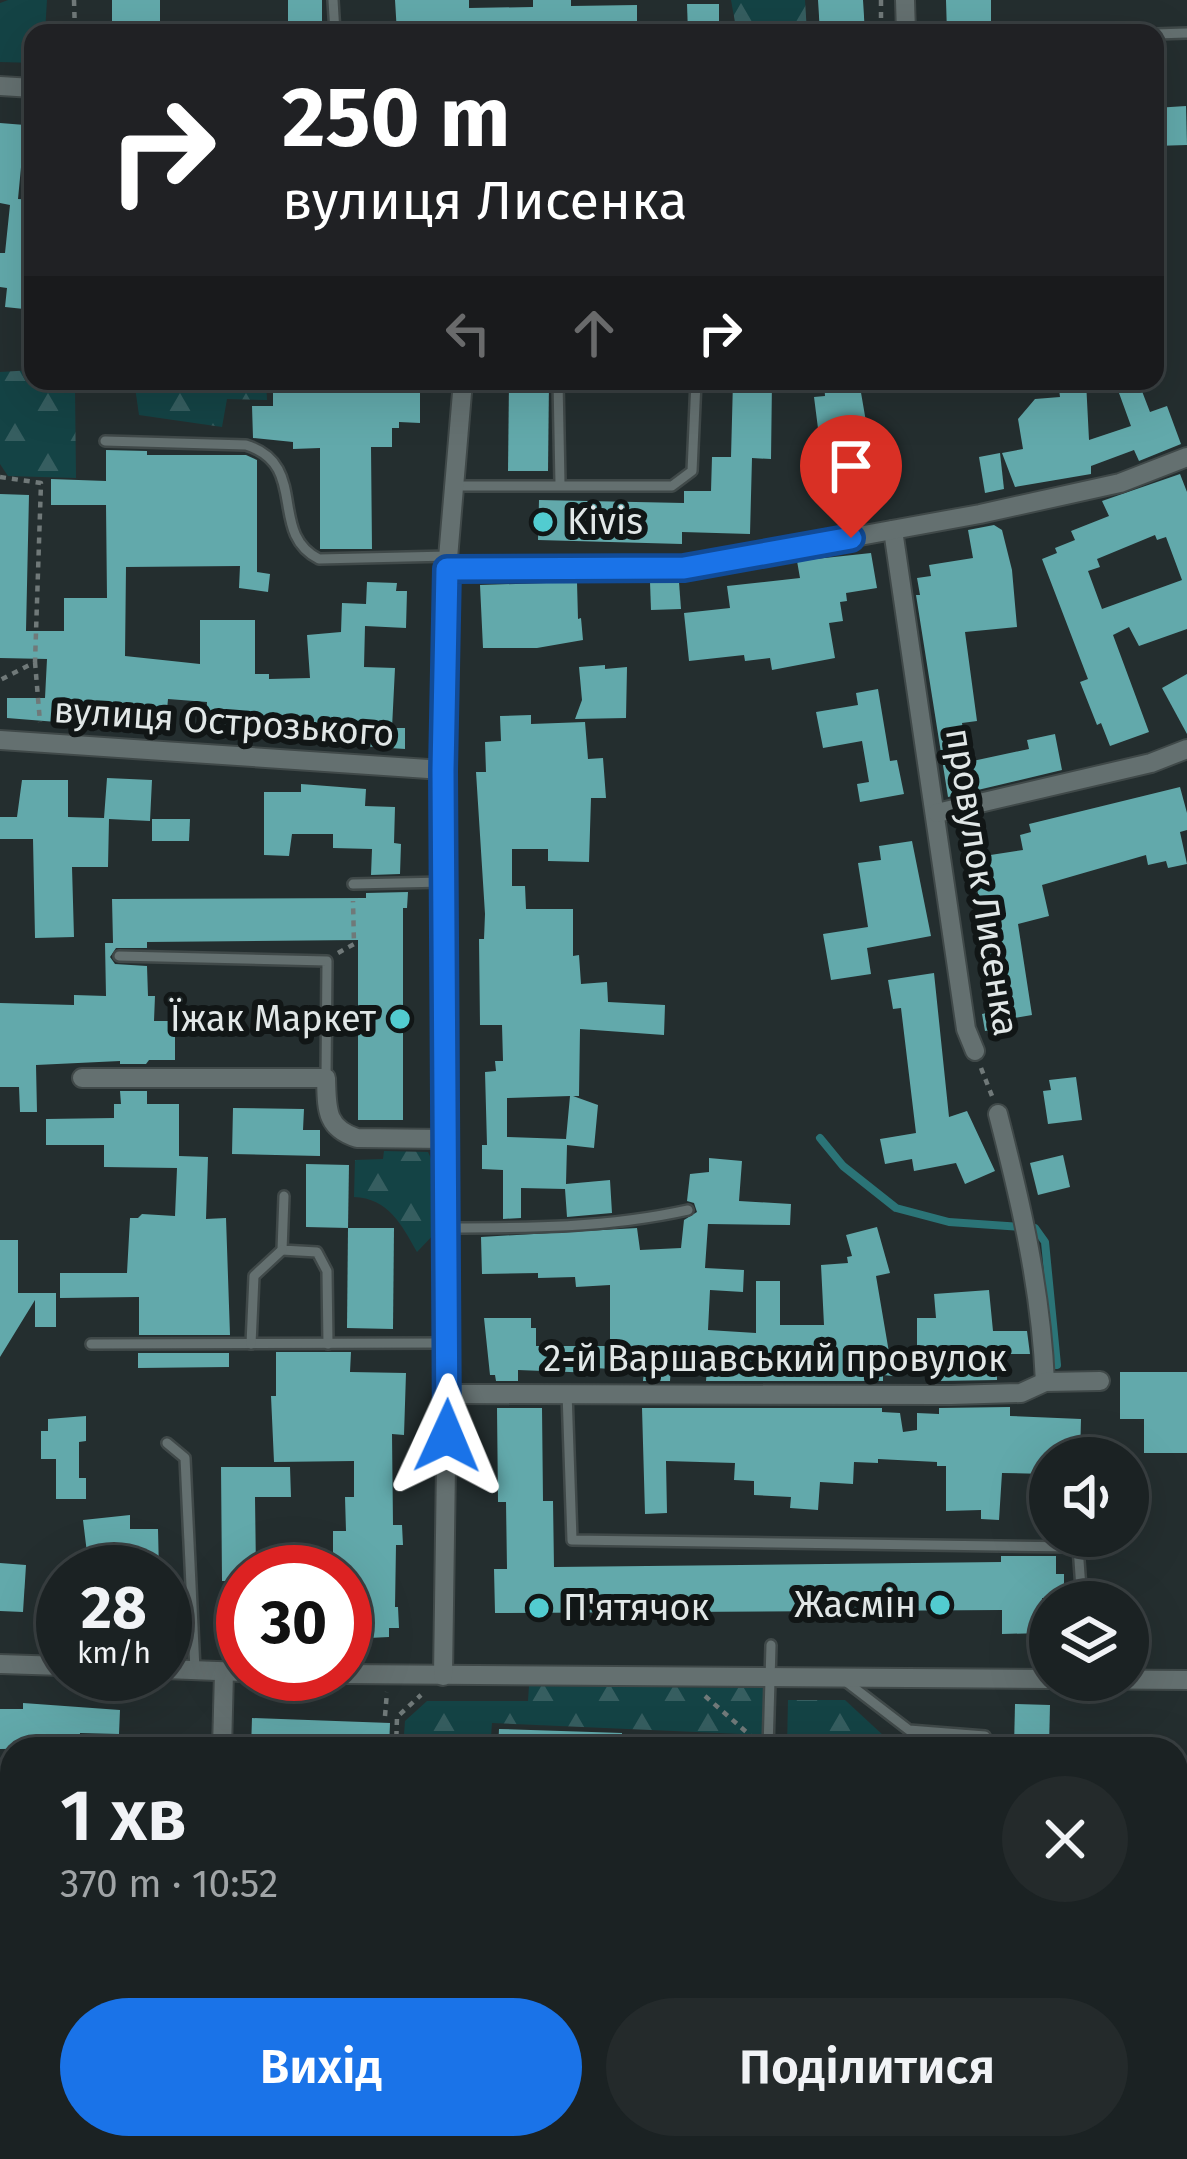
<!DOCTYPE html>
<html lang="uk">
<head>
<meta charset="utf-8">
<style>
  body { margin:0; font-family:"Fira Sans",sans-serif; background:#242a2b; color:#f1f3f6; height:100vh; display:flex; flex-direction:column; font-size:45px; white-space:nowrap }
  * { box-sizing:border-box; margin:0 }
  p { font-size:39px; color:#a0a4a6 }
  .icon { flex:none; width:66px; height:66px; fill:none; stroke:currentColor; stroke-width:2; stroke-linecap:round; stroke-linejoin:round }
  .map { position:relative; flex:1; overflow:hidden }
  .drawer { position:absolute; left:0px; top:1737px; width:1188px; height:423px; display:flex; flex-direction:column; background:#1b2223; border-radius:36px 36px 0 0; box-shadow:0 12px 48px #0002,0 0 0 3px #393f41 }
  .drawer>* { flex:none }
  .banner { position:absolute; left:24px; top:24px; width:1140px; height:366px; border-radius:24px; box-shadow:0 12px 48px #0002,0 0 0 3px #393f41; background:#202124; color:#fff; overflow:hidden }
  .fabs { position:absolute; left:1029px; top:1437px; display:grid; gap:24px }
  .fabs a { display:grid; place-items:center; width:120px; height:120px; border-radius:50%; background:#1b2223; box-shadow:0 12px 48px #0002,0 0 0 3px #393f41; font-size:60px }
  .speed { position:absolute; left:36px; top:1545px; display:flex; gap:24px; font-size:60px; font-weight:700; text-align:center }
  .speed>* { display:grid; place-content:center; width:156px; height:156px; border-radius:50%; background:#1b2223; box-shadow:0 12px 48px #0002,0 0 0 3px #393f41; line-height:1 }
  .speed small { font-size:30px; font-weight:400 }
  .speed .limit { border:18px solid #d22; background:#fff; color:#111 }
  .pin { position:absolute; display:grid; place-items:center; width:102px; height:102px; color:#fff; margin:-123px -51px; border-radius:50% 50% 50% 0; rotate:-45deg; box-shadow:0 0 12px #0007 }
  .pin .icon { rotate:45deg }
  .me { position:absolute; width:132px; margin:-66px; rotate:1deg; stroke-linejoin:round; filter:drop-shadow(0 0 9px #0008) }
  .turn { display:flex; align-items:center; gap:42px; height:252px; padding:0 60px; font-size:54px }
  .turn .icon { width:156px; height:156px; stroke-width:2.5 }
  .turn b { display:block; font-size:84px; line-height:102px }
  .lanes { display:flex; align-items:center; height:114px; padding:0 60px; background:#0003; justify-content:center; gap:60px; direction:ltr }
  .lanes .off { opacity:.35 }
  .round { display:grid; place-items:center; flex:none; width:126px; height:126px; border-radius:63px; background:#242a2b }
  .overview { display:flex; align-items:center; justify-content:space-between; height:204px; padding:0 60px }
  h1 { font-size:72px; font-weight:600; line-height:90px }
  .primary-button { display:flex; gap:24px; margin-top:auto; padding:24px 60px }
  .primary-button a { flex:1; height:138px; border-radius:72px; background:#1a73e8; color:#fff; font-size:48px; font-weight:600; line-height:138px; text-align:center }
  .primary-button a+a { background:#242a2b; color:#f1f3f6 }
  .map>svg:first-child { display:block }
</style>
</head>
<body>
<div class="map">
<svg width="1187" height="2159" viewBox="0 0 1187 2159">
  <defs>
    <pattern id="forest-firs" width="22" height="20" patternUnits="userSpaceOnUse" patternTransform="scale(3)"><rect width="22" height="20" fill="#144345"/><path d="M5 1l3.5 6h-7zM16 11l3.5 6h-7z" fill="#365e60"/></pattern>
  </defs>
  <rect width="100%" height="100%" fill="#242e2f"/>
  <path fill="#144345" d="M 8,0 L 47,0 L 45,33 L 33,33 L 33,63 L 0,62 L 0,3 Z"/>
  <g fill="url(#forest-firs)">
    <path d="M 731,0 L 805,0 L 807,33 L 737,33 Z"/>
    <path d="M 33,370 L 33,381 L 266,381 L 267,400 L 227,399 L 222,427 L 139,415 L 135,387 L 75,389 L 76,478 L 8,476 L 0,464 L 0,372 Z"/>
    <path d="M 384,1151 L 428,1152 L 435,1167 L 436,1232 L 417,1252 C 402,1225 388,1198 354,1197 L 355,1160 L 383,1159 Z"/>
    <path d="M 529,1686 L 765,1688 L 761,1749 L 743,1749 L 742,1734 L 492,1723 L 490,1749 L 403,1749 L 405,1721 L 427,1701 L 528,1701 Z"/>
    <path d="M 788,1700 L 845,1700 L 898,1749 L 787,1749 Z"/>
  </g>
  <g fill="none" stroke-linecap="round" stroke-linejoin="round">
    <path stroke="#2b7477" stroke-width="8" d="M 820,1138 L 843,1166 L 896,1208 L 949,1222 L 1035,1228 L 1045,1242 L 1057,1365"/>
  </g>
  <g fill="#62a9ab" fill-rule="evenodd">
    <rect x="112" y="0" width="48" height="33"/>
    <rect x="288" y="0" width="34" height="33"/>
    <path d="M 395,0 L 469,0 L 469,8 L 533,7 L 533,0 L 571,0 L 571,6 L 637,5 L 637,33 L 397,33 Z"/>
    <path d="M 818,0 L 863,0 L 865,33 L 820,33 Z"/>
    <path d="M 946,0 L 991,0 L 991,33 L 947,33 Z"/>
    <path d="M 687,4 L 719,4 L 719,33 L 688,33 Z"/>
    <path d="M 1186,106 L 1187,145 L 1155,146 L 1155,108 Z"/>
    <path d="M 0,123 L 25,125 L 18,199 L 33,200 L 33,252 L 24,309 L 5,307 L 7,288 L 0,287 L 0,253 L 5,253 L 10,205 L 0,203 Z"/>
    <path d="M 273,381 L 325,381 L 325,392 L 394,393 L 394,381 L 416,381 L 415,393 L 420,393 L 420,423 L 399,422 L 399,428 L 392,428 L 392,447 L 371,447 L 372,549 L 320,549 L 320,448 L 293,449 L 293,442 L 253,438 L 252,406 L 273,406 Z"/>
    <path d="M 509,381 L 549,381 L 548,471 L 508,471 Z"/>
    <path d="M 733,381 L 772,381 L 771,459 L 752,458 L 750,534 L 682,532 L 682,544 L 538,540 L 539,500 L 684,503 L 684,491 L 711,491 L 712,457 L 731,457 Z"/>
    <path d="M 824,381 L 859,381 L 870,445 L 842,452 L 838,441 L 820,444 L 814,397 L 825,396 Z"/>
    <path d="M 1058,381 L 1086,381 L 1089,440 L 1131,426 L 1119,393 L 1140,386 L 1150,412 L 1167,406 L 1181,444 L 1139,461 L 1134,450 L 1091,466 L 1091,474 L 1015,487 L 1002,453 L 1023,449 L 1018,419 L 1035,399 L 1060,397 Z"/>
    <path d="M 106,450 L 147,451 L 147,455 L 246,455 L 257,460 L 257,572 L 270,574 L 268,592 L 239,588 L 240,566 L 126,567 L 125,656 L 200,664 L 200,620 L 255,620 L 255,674 L 269,674 L 269,679 L 310,678 L 307,635 L 341,632 L 342,603 L 366,604 L 367,582 L 397,583 L 396,591 L 407,591 L 406,628 L 365,626 L 364,667 L 395,668 L 392,728 L 405,728 L 405,749 L 302,742 L 302,724 L 206,721 L 207,702 L 168,699 L 166,721 L 157,720 L 156,730 L 7,718 L 7,698 L 45,698 L 47,659 L 0,658 L 0,494 L 29,495 L 26,631 L 64,631 L 64,598 L 107,598 L 106,505 L 51,505 L 51,479 L 106,481 Z"/>
    <path d="M 1000,453 L 1004,489 L 985,493 L 979,457 Z"/>
    <path d="M 1180,474 L 1187,492 L 1187,629 L 1139,646 L 1129,627 L 1113,635 L 1149,732 L 1110,746 L 1101,723 L 1097,725 L 1080,682 L 1088,679 L 1042,559 L 1057,553 L 1055,548 L 1075,540 L 1071,531 L 1109,516 L 1102,501 ZM 1155,535 L 1157,540 L 1166,537 L 1182,580 L 1102,609 L 1088,571 L 1100,567 L 1097,559 Z"/>
    <path d="M 994,525 L 1002,530 L 1012,570 L 1017,627 L 965,632 L 977,721 L 962,723 L 968,762 L 1029,749 L 1027,740 L 1055,734 L 1062,770 L 948,797 L 916,595 L 920,595 L 917,578 L 931,576 L 929,565 L 973,558 L 968,530 Z"/>
    <path d="M 871,553 L 877,588 L 846,593 L 847,601 L 840,602 L 843,621 L 829,623 L 835,658 L 772,670 L 770,658 L 745,661 L 744,655 L 689,661 L 684,613 L 730,608 L 727,586 L 800,578 L 797,561 Z"/>
    <path d="M 577,582 L 578,619 L 581,618 L 583,640 L 537,648 L 483,648 L 480,585 Z"/>
    <path d="M 650,582 L 679,582 L 681,609 L 651,610 Z"/>
    <path d="M 605,665 L 605,669 L 627,667 L 626,718 L 575,719 L 582,700 L 579,667 Z"/>
    <path d="M 1187,674 L 1187,734 L 1162,688 Z"/>
    <path d="M 878,689 L 890,761 L 897,760 L 904,794 L 860,802 L 857,784 L 869,782 L 862,741 L 823,748 L 816,712 L 858,705 L 856,693 Z"/>
    <path d="M 531,715 L 531,724 L 585,722 L 588,759 L 603,758 L 606,798 L 591,798 L 589,862 L 548,861 L 548,849 L 512,849 L 512,886 L 525,886 L 526,909 L 573,909 L 573,956 L 579,955 L 581,984 L 607,982 L 608,1002 L 665,1005 L 664,1035 L 580,1029 L 579,1096 L 573,1096 L 598,1105 L 594,1148 L 567,1145 L 566,1184 L 610,1180 L 612,1213 L 567,1217 L 565,1189 L 521,1188 L 521,1218 L 503,1219 L 503,1170 L 482,1169 L 482,1145 L 487,1145 L 485,1072 L 496,1071 L 495,1061 L 503,1061 L 502,1025 L 480,1025 L 479,939 L 484,939 L 485,914 L 476,772 L 486,772 L 485,742 L 501,741 L 500,716 ZM 570,1096 L 566,1139 L 507,1137 L 507,1098 Z"/>
    <path d="M 107,778 L 152,780 L 150,821 L 109,819 L 108,867 L 72,867 L 74,937 L 35,938 L 33,839 L 0,839 L 0,817 L 17,817 L 22,780 L 68,780 L 68,817 L 104,818 Z"/>
    <path d="M 301,784 L 366,789 L 365,806 L 395,807 L 394,843 L 401,844 L 400,874 L 371,875 L 372,849 L 333,848 L 333,834 L 292,834 L 289,856 L 264,855 L 264,792 L 301,792 Z"/>
    <path d="M 1180,787 L 1187,813 L 1187,830 L 1180,832 L 1187,864 L 1168,868 L 1166,861 L 1148,865 L 1146,855 L 1042,885 L 1049,916 L 1018,924 L 1032,1015 L 1014,1018 L 1016,1027 L 985,1031 L 982,1014 L 992,1012 L 988,988 L 996,986 L 971,858 L 1023,850 L 1020,835 L 1031,832 L 1029,824 Z"/>
    <path d="M 152,819 L 190,819 L 189,841 L 152,841 Z"/>
    <path d="M 912,841 L 931,936 L 867,948 L 871,974 L 831,980 L 823,934 L 868,927 L 858,863 L 881,860 L 879,846 Z"/>
    <path d="M 408,892 L 407,908 L 403,908 L 403,1120 L 358,1120 L 358,940 L 147,942 L 147,948 L 116,948 L 110,957 L 115,964 L 147,966 L 148,996 L 155,996 L 154,1021 L 175,1021 L 175,1060 L 149,1060 L 146,1064 L 120,1064 L 120,1061 L 36,1065 L 37,1112 L 20,1112 L 19,1087 L 0,1087 L 0,1003 L 74,1005 L 74,995 L 106,996 L 105,943 L 113,943 L 112,899 L 366,898 L 366,893 Z"/>
    <path d="M 934,973 L 949,1117 L 967,1111 L 995,1171 L 965,1184 L 956,1163 L 914,1171 L 912,1159 L 885,1164 L 880,1139 L 916,1133 L 901,1008 L 893,1009 L 888,980 Z"/>
    <path d="M 1076,1077 L 1082,1120 L 1048,1124 L 1043,1091 L 1051,1090 L 1049,1080 Z"/>
    <path d="M 120,1091 L 147,1091 L 147,1104 L 179,1104 L 179,1156 L 208,1157 L 206,1219 L 226,1218 L 230,1335 L 139,1335 L 139,1297 L 60,1298 L 60,1273 L 127,1273 L 130,1218 L 138,1218 L 142,1214 L 175,1216 L 177,1168 L 104,1167 L 104,1145 L 46,1145 L 46,1119 L 114,1118 L 114,1104 L 121,1104 Z"/>
    <path d="M 233,1108 L 304,1109 L 303,1130 L 320,1130 L 320,1156 L 232,1154 Z"/>
    <path d="M 1063,1155 L 1070,1187 L 1038,1195 L 1030,1163 Z"/>
    <path d="M 709,1158 L 742,1161 L 739,1201 L 791,1204 L 790,1225 L 708,1224 L 705,1268 L 744,1270 L 743,1292 L 710,1290 L 708,1330 L 756,1333 L 756,1281 L 780,1281 L 780,1325 L 824,1325 L 821,1265 L 848,1263 L 847,1257 L 852,1256 L 846,1235 L 877,1227 L 890,1273 L 876,1276 L 893,1376 L 883,1375 L 883,1381 L 706,1381 L 707,1369 L 671,1367 L 670,1381 L 643,1381 L 644,1371 L 595,1368 L 595,1373 L 518,1370 L 518,1381 L 496,1381 L 495,1375 L 490,1375 L 484,1318 L 531,1318 L 531,1328 L 536,1328 L 536,1346 L 610,1346 L 610,1285 L 576,1287 L 575,1277 L 538,1278 L 538,1273 L 482,1274 L 481,1237 L 637,1228 L 640,1250 L 681,1248 L 684,1220 L 697,1212 L 694,1203 L 687,1201 L 690,1174 L 709,1172 Z"/>
    <path d="M 306,1164 L 349,1165 L 348,1228 L 306,1227 Z"/>
    <path d="M 348,1228 L 394,1228 L 393,1329 L 347,1328 Z"/>
    <path d="M 0,1240 L 18,1240 L 18,1293 L 56,1293 L 56,1327 L 35,1327 L 35,1300 L 0,1357 Z"/>
    <path d="M 989,1290 L 993,1331 L 1027,1331 L 1030,1354 L 997,1354 L 997,1380 L 939,1381 L 939,1376 L 917,1376 L 917,1318 L 936,1318 L 934,1294 Z"/>
    <path d="M 276,1352 L 351,1352 L 350,1372 L 406,1373 L 404,1435 L 392,1434 L 393,1525 L 402,1525 L 403,1545 L 396,1545 L 395,1607 L 398,1607 L 399,1628 L 389,1628 L 389,1637 L 348,1639 L 345,1572 L 333,1572 L 333,1531 L 346,1531 L 345,1497 L 354,1497 L 354,1461 L 274,1462 L 271,1396 L 276,1396 Z"/>
    <path d="M 138,1353 L 229,1353 L 229,1367 L 138,1368 Z"/>
    <path d="M 1120,1372 L 1187,1372 L 1187,1453 L 1144,1453 L 1144,1419 L 1120,1419 Z"/>
    <path d="M 1010,1407 L 1010,1416 L 1081,1419 L 1080,1458 L 1048,1458 L 1048,1474 L 1002,1473 L 999,1520 L 981,1519 L 981,1510 L 946,1511 L 946,1466 L 937,1466 L 937,1462 L 878,1459 L 878,1463 L 854,1462 L 853,1484 L 820,1482 L 818,1510 L 790,1508 L 791,1497 L 754,1495 L 754,1481 L 734,1480 L 735,1463 L 666,1461 L 667,1513 L 645,1514 L 642,1408 L 882,1408 L 882,1412 L 900,1413 L 903,1432 L 917,1430 L 917,1413 L 939,1414 L 939,1408 Z"/>
    <path d="M 497,1408 L 542,1408 L 543,1501 L 553,1501 L 554,1567 L 1001,1562 L 1001,1556 L 1056,1556 L 1056,1574 L 1064,1574 L 1064,1598 L 1042,1598 L 1043,1633 L 1002,1634 L 1002,1610 L 495,1613 L 494,1569 L 507,1569 L 506,1502 L 498,1502 Z"/>
    <path d="M 86,1416 L 86,1441 L 79,1442 L 79,1478 L 86,1478 L 86,1499 L 56,1499 L 56,1459 L 41,1459 L 41,1431 L 48,1431 L 48,1419 Z"/>
    <path d="M 221,1467 L 290,1467 L 291,1497 L 255,1497 L 256,1572 L 243,1572 L 243,1581 L 222,1581 Z"/>
    <path d="M 130,1515 L 130,1529 L 158,1529 L 159,1572 L 101,1572 L 101,1551 L 87,1553 L 83,1520 Z"/>
    <path d="M 0,1563 L 26,1565 L 23,1612 L 0,1611 Z"/>
    <path d="M 23,1703 L 120,1710 L 119,1734 L 80,1733 L 79,1748 L 0,1749 L 0,1709 L 23,1709 Z"/>
    <path d="M 1015,1704 L 1050,1705 L 1049,1747 L 1014,1747 Z"/>
    <path d="M 252,1718 L 390,1723 L 389,1749 L 251,1749 Z"/>
    <path d="M 499,1729 L 622,1733 L 622,1749 L 498,1749 Z"/>
  </g>
  <g fill="none" stroke-linecap="round" stroke-linejoin="round">
    <g stroke="#404949" stroke-width="14">
      <g id="lane">
        <path d="M 333,0 L 335,33"/>
        <path d="M 1155,34 L 1187,33"/>
        <path d="M 558,381 L 560,484"/>
        <path d="M 105,441 L 246,445 C 310,465 267,533 319,559 L 449,556"/>
        <path d="M 454,486 L 672,486 L 692,471 L 696,381"/>
        <path d="M 353,884 L 444,882"/>
        <path d="M 119,956 L 327,961 L 326,1078"/>
        <path d="M 284,1196 L 282,1250 L 317,1252 L 327,1271 L 328,1344"/>
        <path d="M 446,1228 C 529,1228 607,1228 688,1210"/>
        <path d="M 91,1344 L 447,1343"/>
        <path d="M 251,1344 L 254,1276 L 282,1250"/>
        <path d="M 567,1392 L 572,1540 L 1078,1547 L 1082,1602"/>
        <path d="M 167,1443 L 185,1458 L 195,1670"/>
        <path d="M 844,1680 L 909,1730 L 985,1736"/>
        <path d="M 768,1749 L 771,1645"/>
        <path d="M 797,2148 L 853,2159"/>
        <path d="M 29,2159 L 30,2148"/>
        <path d="M 264,2159 L 264,2148"/>
        <path d="M 740,2159 L 741,2148"/>
        <path d="M 1050,2159 L 1050,2148"/>
      </g>
    </g>
    <g stroke="#404949" stroke-width="22">
      <g id="street">
        <path d="M 905,0 L 906,33"/>
        <path d="M 0,86 L 33,88"/>
        <path d="M 893,530 L 966,1029 L 975,1051"/>
        <path d="M 447,570 L 684,568 L 980,514 L 1120,483 L 1187,457"/>
        <path d="M 0,740 L 443,770"/>
        <path d="M 937,813 L 1151,763 L 1187,749"/>
        <path d="M 82,1078 L 326,1078 C 327,1108 325,1128 357,1138 L 446,1139"/>
        <path d="M 998,1114 C 1021,1203 1041,1289 1045,1382"/>
        <path d="M 447,1394 L 951,1395 L 1021,1393 L 1045,1382 L 1100,1381"/>
        <path d="M 0,1664 L 63,1666"/>
        <path d="M 165,1669 L 243,1672"/>
        <path d="M 342,1674 L 1187,1680"/>
        <path d="M 443,1676 L 447,1394 L 443,770 L 447,570 L 463,381"/>
        <path d="M 222,1749 L 224,1672"/>
        <path d="M 204,2159 L 205,2148"/>
      </g>
    </g>
    <g stroke="#707979" stroke-width="4.5" stroke-dasharray="6 6" stroke-linecap="butt">
      <path d="M 74,0 L 75,33"/>
      <path d="M 881,0 L 881,33"/>
      <path d="M 0,477 L 41,483 L 35,662 L 0,680"/>
      <path d="M 35,662 L 40,722"/>
      <path d="M 338,953 L 354,944 L 353,901"/>
      <path d="M 981,1068 L 992,1096"/>
      <path d="M 705,1696 L 751,1736"/>
      <path d="M 385,1716 L 387,1692"/>
      <path d="M 396,1749 L 397,1717 L 421,1695"/>
      <path d="M 1176,1906 L 1187,1939"/>
      <path d="M 370,2159 L 370,2148"/>
      <path d="M 487,2159 L 499,2148"/>
    </g>
    <use href="#lane" stroke="#647070" stroke-width="9"/>
    <use href="#street" stroke="#647070" stroke-width="18"/>
  </g>
  <g fill="none" stroke-linecap="round" stroke-linejoin="round">
    <g stroke="#114b97" stroke-width="30">
      <path id="route" d="M 447,1436 L 443,770 L 447,569 L 684,568 L 851,538"/>
    </g>
    <use href="#route" stroke="#1a73e8" stroke-width="21"/>
  </g>
  <g fill="#52ccd0" stroke="#111616" stroke-width="4.5">
    <circle cx="543" cy="522" r="12"/>
    <circle cx="400" cy="1019" r="12"/>
    <circle cx="940" cy="1605" r="12"/>
    <circle cx="539" cy="1608" r="12"/>
  </g>
  <g text-anchor="middle" dominant-baseline="central" stroke-width="12" stroke-linejoin="round" paint-order="stroke">
    <g font-size="36" fill="#e1e7e7" stroke="#111616" text-anchor="start">
      <text x="567" y="522">Kivis</text>
      <text x="376" y="1019" text-anchor="end">Їжак Маркет</text>
      <text x="916" y="1605" text-anchor="end">Жасмін</text>
      <text x="563" y="1608">П'ятячок</text>
    </g>
    <g font-size="36" fill="#e1e7e7" stroke="#111616">
      <text transform="translate(224 722) rotate(4)">вулиця Острозького</text>
      <text transform="translate(982 882) rotate(81)">провулок Лисенка</text>
      <text x="775" y="1359">2-й Варшавський провулок</text>
    </g>
  </g>
</svg>
<div class="fabs">
<a><svg class="icon" aria-label="sound" viewBox="0 0 24 24"><path d="M4 9h4l5-4v14l-5-4H4zM17 9q2 3 0 6"/></svg></a>
<a><svg class="icon" aria-label="layers" viewBox="0 0 24 24"><path d="M12 4l9 5-9 5-9-5zM3 14l9 5 9-5"/></svg></a>
</div>
<div class="speed"><div>28<small>km/h</small></div><div class="limit">30</div></div>
<div class="pin" style="left:851px;top:538px;background:#d93025"><svg class="icon" aria-label="arrive" viewBox="0 0 24 24"><path d="M6 21V4h12l-3 4 3 4H6"/></svg></div>
<svg class="me" style="left:447px;top:1436px" viewBox="-20 -20 40 40"><path d="M0-17L14 15 0 8-14 15z" fill="#1a73e8" stroke="#fff" stroke-width="4"/></svg>
<div class="banner">
<div class="turn"><svg class="icon" aria-label="right" viewBox="0 0 24 24"><path d="M7 20v-9h11M14 6l5 5-5 5"/></svg><div><b>250 m</b>вулиця Лисенка</div></div>
<div class="lanes"><svg class="icon off" aria-label="left" viewBox="0 0 24 24"><path d="M17 20v-9H6M10 6l-5 5 5 5"/></svg><svg class="icon off" aria-label="ahead" viewBox="0 0 24 24"><path d="M12 20V5M6 11l6-6 6 6"/></svg><svg class="icon" aria-label="right" viewBox="0 0 24 24"><path d="M7 20v-9h11M14 6l5 5-5 5"/></svg></div>
</div>
<section class="drawer">
<div class="overview"><div><h1>1 хв</h1><p>370 m · 10:52</p></div><a class="round"><svg class="icon" aria-label="close" viewBox="0 0 24 24"><path d="M6 6l12 12M18 6L6 18"/></svg></a></div>
<div class="primary-button"><a>Вихід</a><a>Поділитися</a></div>
</section>
</div>
</body>
</html>
